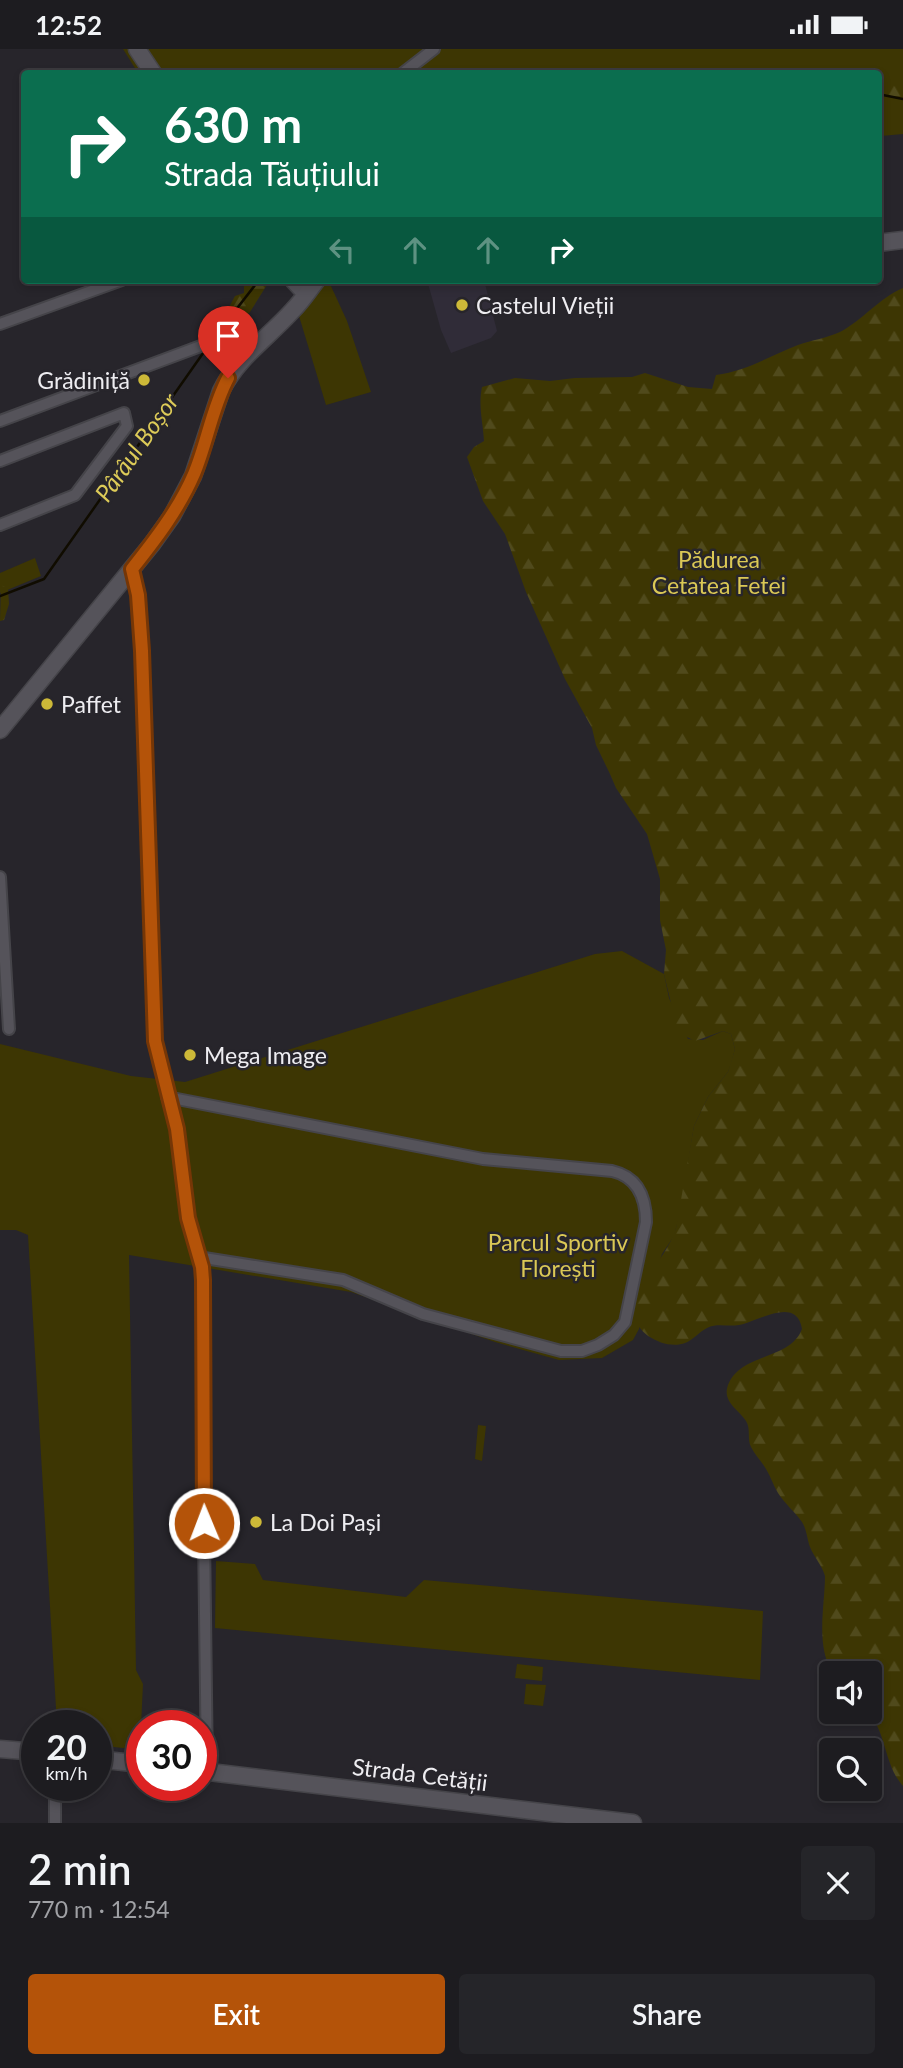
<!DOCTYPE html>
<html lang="en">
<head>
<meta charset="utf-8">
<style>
  body { margin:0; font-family:Lato,sans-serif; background:#252529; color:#f1f3f6; height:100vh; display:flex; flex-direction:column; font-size:26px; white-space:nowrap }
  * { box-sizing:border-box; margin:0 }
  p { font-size:23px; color:#a0a1a5 }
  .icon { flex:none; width:38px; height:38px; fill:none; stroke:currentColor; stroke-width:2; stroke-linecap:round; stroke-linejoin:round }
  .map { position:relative; height:1774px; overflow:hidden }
  .sheet { display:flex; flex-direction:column; background:#1d1c20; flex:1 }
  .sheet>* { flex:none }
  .hud { position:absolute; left:21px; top:21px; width:861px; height:214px; border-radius:7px; box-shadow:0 4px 10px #0003,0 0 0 2px #3b3a3e; background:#0b6e4f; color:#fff; overflow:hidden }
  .controls { position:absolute; left:819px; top:1612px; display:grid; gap:14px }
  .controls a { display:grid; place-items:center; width:63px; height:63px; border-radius:7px; background:#1d1c20; box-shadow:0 4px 10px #0003,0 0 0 2px #3b3a3e; font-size:35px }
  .speed { position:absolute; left:21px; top:1661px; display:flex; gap:14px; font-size:35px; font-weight:700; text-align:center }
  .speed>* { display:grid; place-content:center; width:91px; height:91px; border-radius:50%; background:#1d1c20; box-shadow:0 4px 10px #0003,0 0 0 2px #3b3a3e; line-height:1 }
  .speed small { font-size:18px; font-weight:400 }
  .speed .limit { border:10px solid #d22; background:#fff; color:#111 }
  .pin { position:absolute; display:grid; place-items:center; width:60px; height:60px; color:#fff; margin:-72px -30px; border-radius:50% 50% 50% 0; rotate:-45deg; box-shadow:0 0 7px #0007 }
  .pin .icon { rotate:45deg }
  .me { position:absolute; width:77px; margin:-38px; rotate:359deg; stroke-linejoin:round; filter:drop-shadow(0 0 5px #0008) }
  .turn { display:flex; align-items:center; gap:24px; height:147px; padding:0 28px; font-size:32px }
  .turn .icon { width:91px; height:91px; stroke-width:2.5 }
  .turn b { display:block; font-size:49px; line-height:60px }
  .lanes { display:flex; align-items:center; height:66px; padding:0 28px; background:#0003; justify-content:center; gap:35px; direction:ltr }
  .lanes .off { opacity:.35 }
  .round { display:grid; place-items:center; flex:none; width:74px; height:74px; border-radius:7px; background:#252529 }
  .overview { display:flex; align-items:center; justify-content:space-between; height:119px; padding:0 28px }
  h1 { font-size:42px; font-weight:600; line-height:52px }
  .button { display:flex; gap:14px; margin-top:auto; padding:14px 28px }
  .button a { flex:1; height:80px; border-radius:7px; background:#b45309; color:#fff; font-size:28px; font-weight:600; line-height:80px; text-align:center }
  .button a+a { background:#252529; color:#f1f3f6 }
  .status { display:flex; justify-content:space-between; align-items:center; height:49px; padding:0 35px; background:#1d1c20; direction:ltr }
  .status svg { height:19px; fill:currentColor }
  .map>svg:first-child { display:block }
</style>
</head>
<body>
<div class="status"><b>12:52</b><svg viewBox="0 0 49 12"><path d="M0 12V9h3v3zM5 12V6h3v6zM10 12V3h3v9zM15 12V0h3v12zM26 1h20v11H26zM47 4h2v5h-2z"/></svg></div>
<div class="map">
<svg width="903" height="1774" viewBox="0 0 903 1774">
  <defs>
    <pattern id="forest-firs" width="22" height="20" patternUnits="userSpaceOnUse" patternTransform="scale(1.75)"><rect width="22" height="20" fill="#3d3603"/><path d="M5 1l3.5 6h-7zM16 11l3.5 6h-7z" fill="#504a1c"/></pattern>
  </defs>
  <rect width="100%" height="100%" fill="#27252b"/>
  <path fill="#302c38" d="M 427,231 L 484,231 L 497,282 L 491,289 L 451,304 L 441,281 Z"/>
  <g fill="#3d3603">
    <path d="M 123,0 L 903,0 L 903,85 L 881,87 L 878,79 L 878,24 L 138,24 Z"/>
    <path d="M 325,234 L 330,235 L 347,272 L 371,343 L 326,356 L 299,267 Z"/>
    <path d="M 35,509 L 41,527 L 0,544 L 0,524 Z"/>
    <path d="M 622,902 L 664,925 L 669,949 L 688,990 L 703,991 L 723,982 L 731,985 L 735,1000 L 731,1015 L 728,1023 L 708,1048 L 694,1077 L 680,1164 L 674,1187 L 662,1205 L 639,1280 L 633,1291 L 602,1309 L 559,1311 L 495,1293 L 351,1243 L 129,1206 L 136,1621 L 143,1635 L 140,1698 L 123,1699 L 96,1696 L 96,1676 L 57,1676 L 28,1186 L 16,1181 L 0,1181 L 0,995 L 131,1027 L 185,1033 L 595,905 Z"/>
    <path d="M 478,1376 L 486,1377 L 482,1412 L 475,1410 Z"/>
    <path d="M 216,1512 L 255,1515 L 263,1531 L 406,1548 L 424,1531 L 763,1562 L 760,1631 L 215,1579 Z"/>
    <path d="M 517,1615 L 543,1618 L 542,1632 L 515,1629 Z"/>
    <path d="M 526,1635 L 546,1636 L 543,1657 L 524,1655 Z"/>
  </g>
  <g fill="url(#forest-firs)">
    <path d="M 895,30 L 903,34 L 903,72 L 887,64 L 879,54 L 880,31 Z"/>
    <path d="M 248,231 L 270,231 L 250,263 L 241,271 L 231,268 L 228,260 L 235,247 L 244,244 L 244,236 Z"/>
    <path d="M 903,239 L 903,1737 C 884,1716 887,1684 868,1663 L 870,1662 L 870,1624 L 833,1624 C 815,1598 825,1556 825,1527 C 822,1516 814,1508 810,1498 C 807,1490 807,1481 802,1473 C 795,1463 785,1455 778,1444 C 773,1436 771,1428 766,1420 C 762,1413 755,1406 751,1398 C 747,1390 751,1380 746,1372 C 738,1360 722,1353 728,1336 C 741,1303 790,1312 802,1280 C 797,1246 757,1273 739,1276 C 728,1278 717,1274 707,1279 C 699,1283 693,1291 685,1294 C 667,1301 635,1286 635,1265 C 636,1231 667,1210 676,1179 L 694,1077 L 708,1048 L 728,1023 L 735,1000 L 731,985 L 723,982 L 695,992 L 681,985 L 677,979 L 664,925 L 666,901 L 660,871 L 660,830 L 647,785 L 616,739 L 610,725 L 596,696 L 592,679 L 565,630 L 526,543 L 505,485 L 483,452 L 467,408 L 474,398 L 484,392 C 483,373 478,357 482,338 L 515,329 L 550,332 L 575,329 L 632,328 L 645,324 L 688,338 L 712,340 L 716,326 C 746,322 770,307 798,296 C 812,291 827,289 840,283 C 863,271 879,249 903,239 Z"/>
    <path d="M 1,536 L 8,539 L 9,555 L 4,571 L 0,572 Z"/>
  </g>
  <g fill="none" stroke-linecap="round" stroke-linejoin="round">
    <g stroke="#100c00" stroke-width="2.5">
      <path d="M 878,45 L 903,50"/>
      <path d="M 214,289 L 259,231"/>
      <path d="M 0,547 L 44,530 L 206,300"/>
    </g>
    <g stroke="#454449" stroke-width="14">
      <g id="street">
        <path d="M 403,24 L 434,0"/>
        <path d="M 0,275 L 122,231"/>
        <path d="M 0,372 L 222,289"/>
        <path d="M 0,412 L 124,364 L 127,377 L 75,446 L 0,476"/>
        <path d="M 132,520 L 138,546 L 141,579 L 155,992 L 177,1080 L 188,1169 L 202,1218 L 203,1231 L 203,1407 L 207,1723"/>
        <path d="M 0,828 L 9,980"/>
        <path d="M 167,1048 L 483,1110 L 612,1122 C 638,1128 646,1149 646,1173 L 625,1273 L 614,1286 L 598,1296 L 582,1302 L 561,1302 L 423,1265 L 343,1231 L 198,1208"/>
        <path d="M 55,1774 L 55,1736"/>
      </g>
    </g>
    <g stroke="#454449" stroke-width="19">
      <g id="secondary">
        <path d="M 137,0 L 153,24"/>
        <path d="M 878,194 L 903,191"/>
        <path d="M 293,231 L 306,245"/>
        <path d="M 0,681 L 152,495 L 172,467 L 193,427 L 221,342 C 238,308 269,288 293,261 C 302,252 309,241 317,231"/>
        <path d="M 0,1700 L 37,1703"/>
        <path d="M 96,1710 L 142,1715"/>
        <path d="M 201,1722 L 633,1774"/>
      </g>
    </g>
    <use href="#street" stroke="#55535a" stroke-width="10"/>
    <use href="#secondary" stroke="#55535a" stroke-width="16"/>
  </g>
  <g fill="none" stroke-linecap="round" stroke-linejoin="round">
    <g stroke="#753606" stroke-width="18">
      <path id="route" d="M 204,1474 L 203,1231 L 202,1218 L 188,1169 L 177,1080 L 155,992 L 142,602 L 138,546 L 132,520 C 155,491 179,460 194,425 C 207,394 212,359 228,329"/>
    </g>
    <use href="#route" stroke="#b45309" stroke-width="12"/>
  </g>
  <g fill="#cdb938" stroke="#27252b" stroke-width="2.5">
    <circle cx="462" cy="256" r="7"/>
    <circle cx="144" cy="331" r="7"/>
    <circle cx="47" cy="655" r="7"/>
    <circle cx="190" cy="1006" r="7"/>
    <circle cx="256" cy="1473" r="7"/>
  </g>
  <g text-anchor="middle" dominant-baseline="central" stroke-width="5" stroke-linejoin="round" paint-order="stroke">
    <g font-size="23" fill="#eeedf1" stroke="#27252b" text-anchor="start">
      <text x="476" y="256">Castelul Vieții</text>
      <text x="130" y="331" text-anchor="end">Grădiniță</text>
      <text x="61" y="655">Paffet</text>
      <text x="204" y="1006">Mega Image</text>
      <text x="270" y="1473">La Doi Pași</text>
    </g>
    <g font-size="23" fill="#dbc855" stroke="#27252b">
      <text x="719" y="510">Pădurea<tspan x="719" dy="26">Cetatea Fetei</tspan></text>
      <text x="558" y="1193">Parcul Sportiv<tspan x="558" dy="26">Florești</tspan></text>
    </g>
    <g font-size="23" fill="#eeedf1" stroke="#27252b">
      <text transform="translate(420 1725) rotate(7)">Strada Cetății</text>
    </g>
    <g font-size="24" font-style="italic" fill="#ddcb58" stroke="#27252b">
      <text transform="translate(136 398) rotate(-55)">Pârâul Boșor</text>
    </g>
  </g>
</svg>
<div class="controls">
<a><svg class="icon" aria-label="sound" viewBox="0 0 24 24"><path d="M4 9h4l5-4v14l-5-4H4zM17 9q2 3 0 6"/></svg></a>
<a><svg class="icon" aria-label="search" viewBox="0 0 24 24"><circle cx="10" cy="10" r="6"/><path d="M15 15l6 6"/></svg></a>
</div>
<div class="speed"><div>20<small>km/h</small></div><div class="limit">30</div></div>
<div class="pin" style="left:228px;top:329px;background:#d93025"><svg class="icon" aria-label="arrive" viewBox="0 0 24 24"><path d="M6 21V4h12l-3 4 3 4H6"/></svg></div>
<svg class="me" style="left:204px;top:1474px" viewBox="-20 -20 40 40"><circle r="17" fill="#b45309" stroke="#fff" stroke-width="3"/><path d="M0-11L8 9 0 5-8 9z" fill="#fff"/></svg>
<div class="hud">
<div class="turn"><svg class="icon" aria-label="right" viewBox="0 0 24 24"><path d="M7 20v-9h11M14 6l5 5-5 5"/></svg><div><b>630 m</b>Strada Tăuțiului</div></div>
<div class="lanes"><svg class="icon off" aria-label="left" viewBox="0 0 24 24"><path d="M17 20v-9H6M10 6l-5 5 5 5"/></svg><svg class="icon off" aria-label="ahead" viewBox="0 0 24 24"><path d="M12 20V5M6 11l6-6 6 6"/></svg><svg class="icon off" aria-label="ahead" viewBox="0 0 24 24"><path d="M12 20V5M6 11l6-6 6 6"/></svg><svg class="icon" aria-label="right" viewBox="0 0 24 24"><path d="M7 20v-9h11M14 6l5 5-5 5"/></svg></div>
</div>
</div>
<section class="sheet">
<div class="overview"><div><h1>2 min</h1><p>770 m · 12:54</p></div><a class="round"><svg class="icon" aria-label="close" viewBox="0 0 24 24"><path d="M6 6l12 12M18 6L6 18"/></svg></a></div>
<div class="button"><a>Exit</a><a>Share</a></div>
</section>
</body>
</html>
